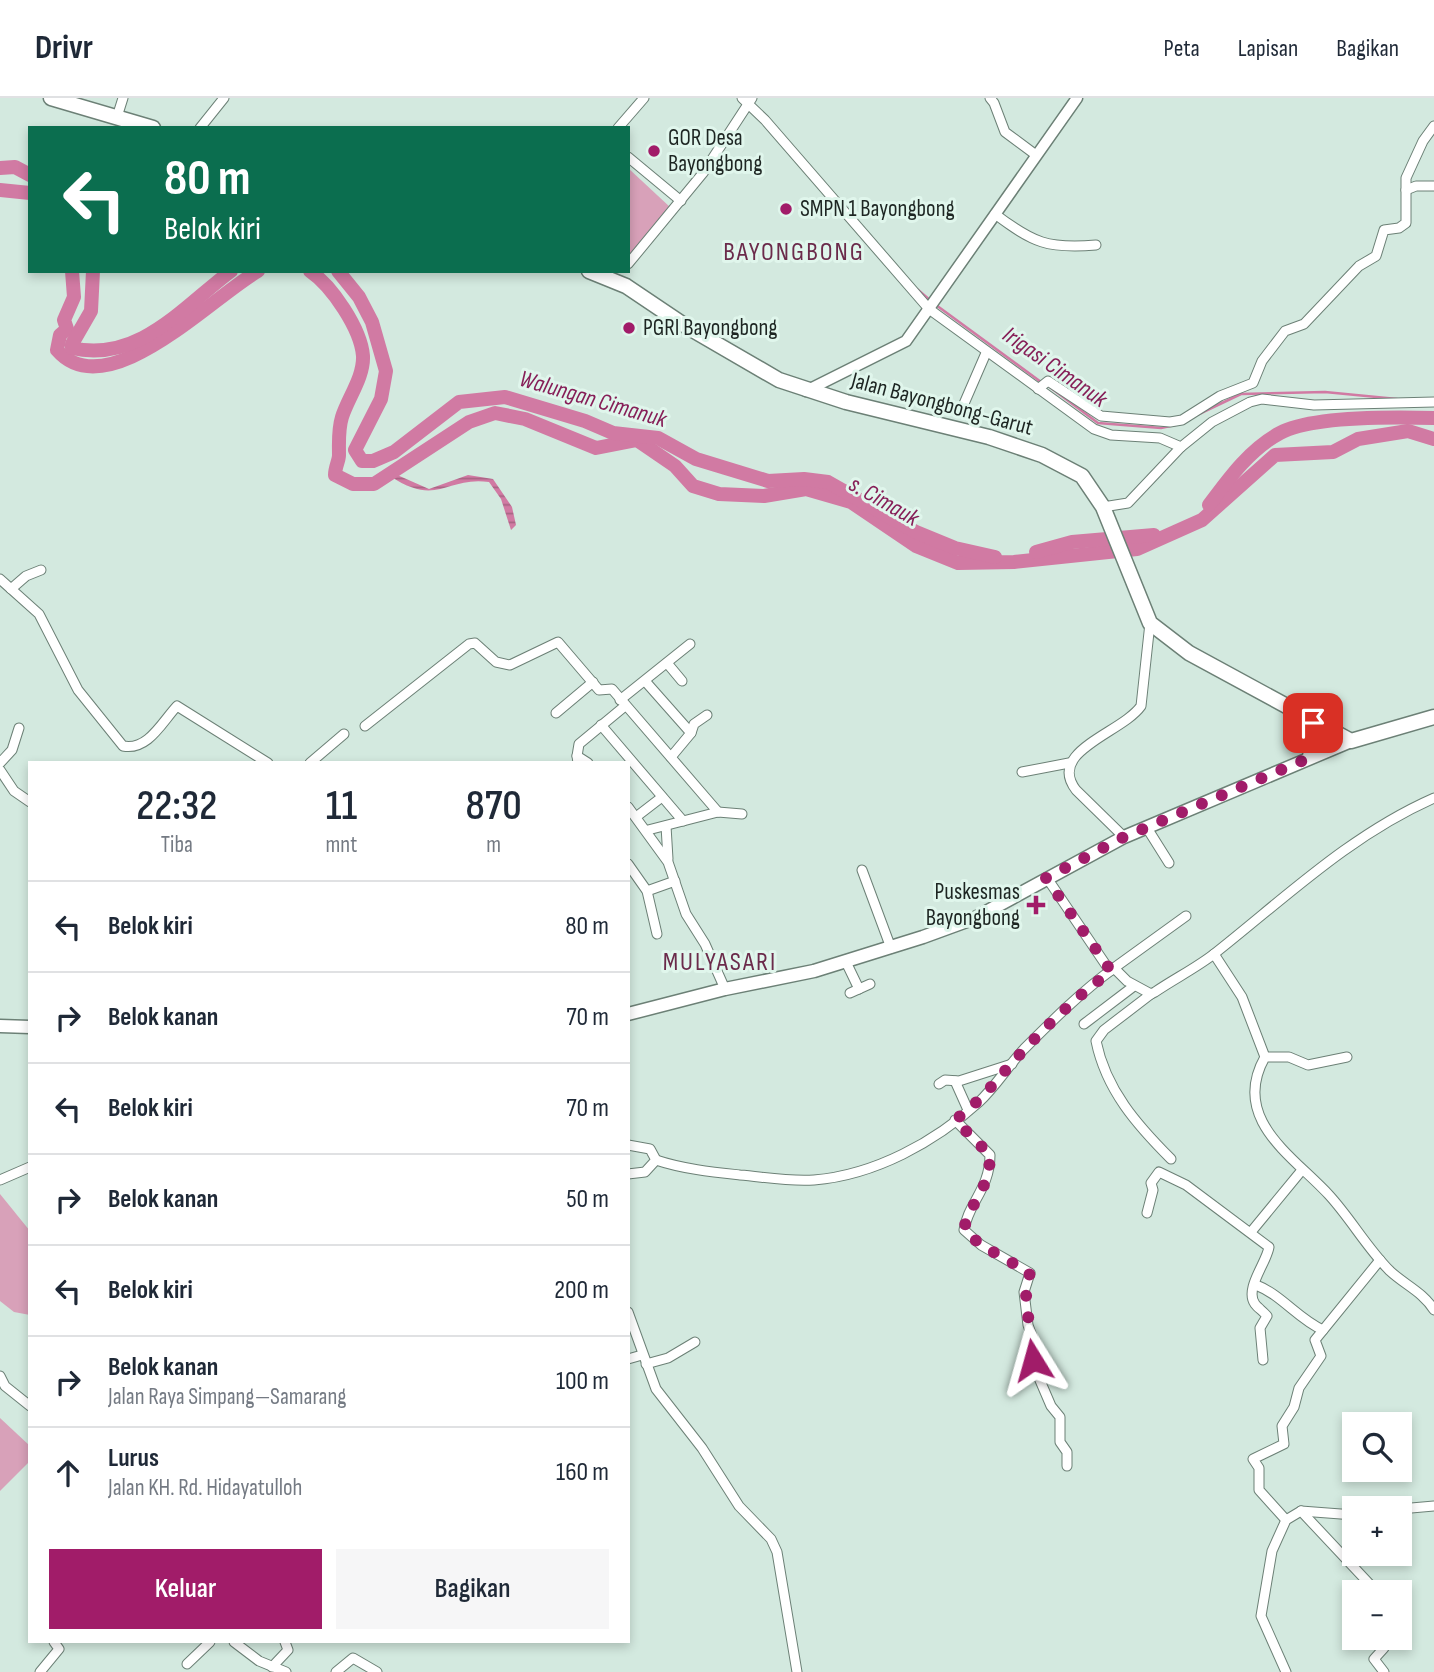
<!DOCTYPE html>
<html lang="id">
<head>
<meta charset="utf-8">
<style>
  body { margin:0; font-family:"Sofia Sans Condensed",sans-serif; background:#f6f6f7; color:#1f2937; height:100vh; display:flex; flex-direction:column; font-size:26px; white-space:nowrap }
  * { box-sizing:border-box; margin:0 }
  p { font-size:23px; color:#747a83 }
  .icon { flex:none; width:38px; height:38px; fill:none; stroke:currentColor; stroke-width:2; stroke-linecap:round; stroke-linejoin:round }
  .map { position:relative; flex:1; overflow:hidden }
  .drawer { position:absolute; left:28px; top:663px; width:602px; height:882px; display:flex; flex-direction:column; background:#fff; border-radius:0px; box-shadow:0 4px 10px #0003 }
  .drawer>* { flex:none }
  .banner { position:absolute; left:28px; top:28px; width:602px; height:147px; border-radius:0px; box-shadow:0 4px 10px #0003; background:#0b6e4f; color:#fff; overflow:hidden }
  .buttons { position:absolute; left:1342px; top:1314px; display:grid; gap:14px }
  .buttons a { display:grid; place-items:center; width:70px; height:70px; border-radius:0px; background:#fff; box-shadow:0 4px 10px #0003; font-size:35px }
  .pin { position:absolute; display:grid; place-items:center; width:60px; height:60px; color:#fff; margin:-30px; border-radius:14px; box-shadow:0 4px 10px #0006 }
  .me { position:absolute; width:77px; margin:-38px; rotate:352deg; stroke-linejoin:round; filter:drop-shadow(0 0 5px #0008) }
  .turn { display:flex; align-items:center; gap:24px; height:147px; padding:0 21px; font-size:32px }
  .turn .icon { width:91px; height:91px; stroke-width:2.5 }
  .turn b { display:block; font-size:49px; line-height:60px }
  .eta { display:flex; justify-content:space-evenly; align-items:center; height:119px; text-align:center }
  .eta b { font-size:42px; font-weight:600; line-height:49px }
  .button { display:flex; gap:14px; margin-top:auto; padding:14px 21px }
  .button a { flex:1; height:80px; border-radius:0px; background:#a11c69; color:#fff; font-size:28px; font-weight:600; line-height:80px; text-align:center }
  .button a+a { background:#f6f6f7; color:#1f2937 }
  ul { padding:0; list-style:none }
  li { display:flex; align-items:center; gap:21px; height:91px; padding:0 21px; border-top:2px solid #e0e1e3 }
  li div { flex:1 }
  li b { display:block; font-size:26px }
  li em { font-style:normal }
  header { display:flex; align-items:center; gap:42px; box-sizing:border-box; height:98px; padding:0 35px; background:#fff; border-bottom:2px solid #e0e1e3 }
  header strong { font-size:33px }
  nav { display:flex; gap:38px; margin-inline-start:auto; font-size:24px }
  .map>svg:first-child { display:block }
</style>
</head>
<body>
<header>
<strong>Drivr</strong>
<nav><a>Peta</a><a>Lapisan</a><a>Bagikan</a></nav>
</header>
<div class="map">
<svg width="1434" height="1574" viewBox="0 0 1434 1574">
  <defs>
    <pattern id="water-rules" width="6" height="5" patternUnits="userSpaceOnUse" patternTransform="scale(1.75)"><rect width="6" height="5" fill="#d17aa3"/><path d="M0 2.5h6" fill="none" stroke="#a96484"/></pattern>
  </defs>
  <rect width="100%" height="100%" fill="#d3e9df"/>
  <g fill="#d8a1b9">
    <path d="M 628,70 L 671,110 L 628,165 Z"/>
    <path d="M 0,1096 L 30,1133 L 30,1217 L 14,1214 L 0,1203 Z"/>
    <path d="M 0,1320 L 30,1348 L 30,1363 L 0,1393 Z"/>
  </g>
  <path fill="url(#water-rules)" d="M 399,368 L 395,376 L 429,391 L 468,377 L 493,381 L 512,409 L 516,427 L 511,432 L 501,401 L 489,384 C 446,378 438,410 390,378 Z"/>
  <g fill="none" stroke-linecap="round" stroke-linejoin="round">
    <g stroke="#d17aa3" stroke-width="2.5">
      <path d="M 917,191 L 931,203"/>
      <path d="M 936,207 L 1041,284"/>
      <path d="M 1047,287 L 1098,325 L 1161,330 L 1184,325"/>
      <path d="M 1199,316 L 1241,296 L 1325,294 L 1397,301"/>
    </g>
    <g stroke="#d17aa3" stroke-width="14">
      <path d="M 0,70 L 15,69 L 30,77"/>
      <path d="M 0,92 L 30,95"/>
      <path d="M 72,173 L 74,199 L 64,222 L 67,231 L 60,237 L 57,252 C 107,310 213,198 258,173"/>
      <path d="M 93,173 L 91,213 L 72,246 L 72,250 C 139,265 183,209 231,173"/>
      <path d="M 310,173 C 332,188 361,231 363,258 C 364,279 348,300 342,319 C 338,332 339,344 339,357 C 339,363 335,369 335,377 L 353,386 L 374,386 L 469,324 L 495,315 L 525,321 L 596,350 L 637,342 L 675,368 L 693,388 L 719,396 L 764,398 L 806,391 L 851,404 L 916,448 L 958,465 L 1014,464 L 1137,451 L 1202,422 L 1275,357 L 1333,354 L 1358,341 L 1408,333 L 1434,341"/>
      <path d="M 338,173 L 359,199 L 372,224 L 386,273 L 381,301 L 355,352 L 362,363 L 373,363 L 394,354 L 459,304 L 505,299 L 585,323 L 613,335 L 658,340 L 696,361 L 768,383 L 804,381 L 828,384 L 916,434 L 955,450 L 995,459"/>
      <path d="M 1209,407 C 1229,380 1250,351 1280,335 C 1311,318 1397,319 1434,320"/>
      <path d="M 1036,454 L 1072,444 L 1154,437"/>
    </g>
    <g stroke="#6c8076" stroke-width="11">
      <g id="minor">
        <path d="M 742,0 L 765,22 L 929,211 L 1094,331 L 1111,337 L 1160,340 L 1181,349 L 1212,324 L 1250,304 L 1262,301 L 1314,307 L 1434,304"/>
        <path d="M 990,0 L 994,5 L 1005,34 L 1036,57"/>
        <path d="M 117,19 L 123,0"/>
        <path d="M 200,30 L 224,0"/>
        <path d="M 618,30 L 644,0"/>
        <path d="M 628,59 L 681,103"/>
        <path d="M 1406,92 L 1416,88 L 1434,88"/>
        <path d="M 995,116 C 1033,145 1048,151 1096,147"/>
        <path d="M 628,166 L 703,75 L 752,0"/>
        <path d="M 1038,291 L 1048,283 L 1101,318 L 1170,324 L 1182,322 L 1220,298 L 1253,285 L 1262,263 L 1285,233 L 1304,226 L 1359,168 L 1376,158 L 1384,132 L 1399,130 L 1406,125 L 1406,80 L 1423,43 L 1434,28"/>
        <path d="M 963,308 L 986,255"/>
        <path d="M 1103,409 L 1128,405 L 1181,349"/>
        <path d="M 0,481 L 39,516 L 78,592 L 123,648 C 148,653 162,624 177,608 L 268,665"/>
        <path d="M 11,491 L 26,478 L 41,472"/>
        <path d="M 667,565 L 682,583"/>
        <path d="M 645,583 L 691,635"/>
        <path d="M 620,602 L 690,546"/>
        <path d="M 556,615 L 593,584"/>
        <path d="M 601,627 L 683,723"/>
        <path d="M 365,628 L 469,546 L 475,545 L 496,564 L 510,567 L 558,544 L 599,592 L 612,591 L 718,714"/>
        <path d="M 577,658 L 579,646 L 625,608"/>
        <path d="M 671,659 L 691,635 L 694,626 L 707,617"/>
        <path d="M 0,665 L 12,652 L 19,630"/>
        <path d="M 310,665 L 344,636"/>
        <path d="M 578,665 L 577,658 L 588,665"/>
        <path d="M 0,672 L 14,693 L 30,704"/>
        <path d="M 1022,674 L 1069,665"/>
        <path d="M 628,709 L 668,764 L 686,816 L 705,846 L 725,891"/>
        <path d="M 636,719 L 662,699"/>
        <path d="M 666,728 L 668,761"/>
        <path d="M 1147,730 L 1169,765"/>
        <path d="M 648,732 L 718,714 L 742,716"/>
        <path d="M 1124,739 L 1076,692 C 1046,653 1122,635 1141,608 L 1150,525"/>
        <path d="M 628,766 L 647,793 L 657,836"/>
        <path d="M 862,772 L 891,850"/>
        <path d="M 1047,780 L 1110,873"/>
        <path d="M 647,793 L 675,783"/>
        <path d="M 1214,856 L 1242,899 L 1265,959"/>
        <path d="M 846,864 L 859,891"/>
        <path d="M 1114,870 L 1186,818"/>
        <path d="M 850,895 L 870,886"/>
        <path d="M 1151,896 L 1104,932 L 1096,943 C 1106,992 1137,1027 1171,1061"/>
        <path d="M 1084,926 L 1134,888"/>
        <path d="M 1347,959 L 1308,967 L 1289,959 L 1265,959 C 1230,1021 1293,1058 1329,1097 C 1351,1121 1367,1150 1390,1173 C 1405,1187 1423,1194 1434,1212"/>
        <path d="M 955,983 L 968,1012"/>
        <path d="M 939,986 L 945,982 L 959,983 L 1012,966"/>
        <path d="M 955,1022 L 990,1057 C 990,1091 968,1105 964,1132 L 981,1147 L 1030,1175 L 1024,1194 L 1028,1227 L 1034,1244 L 1033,1266 L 1051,1308 L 1060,1319 L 1060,1344 L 1067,1354 L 1067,1368"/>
        <path d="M 628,1047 L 650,1051 L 656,1062 L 645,1074 L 628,1076"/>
        <path d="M 656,1062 C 683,1071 712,1074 740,1077 C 764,1079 790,1084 814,1082 C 875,1077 935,1044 979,1004 C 996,988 1008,968 1024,951 C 1053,922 1081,894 1114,870 L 1127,883 L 1151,896 L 1155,894 C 1174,881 1196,870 1214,856 C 1285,800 1350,737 1434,700"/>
        <path d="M 0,1082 L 30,1069"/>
        <path d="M 1147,1115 L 1153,1092 L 1151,1085 L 1159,1074 L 1186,1087 L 1269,1149 C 1267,1164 1244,1191 1255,1206 C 1258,1210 1264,1214 1267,1218 L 1260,1230 L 1263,1262"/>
        <path d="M 1251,1134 L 1302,1072"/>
        <path d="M 1256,1187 C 1282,1197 1298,1221 1323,1232"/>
        <path d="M 628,1214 L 656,1291 L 702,1350 L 739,1408 L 771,1441 L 777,1454 L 797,1574"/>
        <path d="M 628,1261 L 642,1257"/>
        <path d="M 646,1266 L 668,1260 L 695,1244"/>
        <path d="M 0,1278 L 5,1288 L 30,1308"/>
        <path d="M 1400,1411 L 1434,1408"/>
        <path d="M 1301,1413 L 1354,1417"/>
        <path d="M 1286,1422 L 1259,1392 L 1259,1370 L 1253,1361 L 1284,1346 L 1282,1328 L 1294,1309 L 1299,1290 L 1321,1258 L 1315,1242 L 1380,1162"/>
        <path d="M 1381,1540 L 1384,1550 L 1374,1561 L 1384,1574"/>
        <path d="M 234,1544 L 259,1563 L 286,1574"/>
        <path d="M 187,1566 L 210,1544"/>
        <path d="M 272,1569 L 288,1552 L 285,1544"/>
        <path d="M 40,1574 L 59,1551 L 54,1544"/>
        <path d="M 336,1574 L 353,1560 L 377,1574"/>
        <path d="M 1286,1574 L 1261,1518 L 1272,1453 L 1286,1422 L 1301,1413 L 1377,1494"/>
      </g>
    </g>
    <g stroke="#6c8076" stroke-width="13">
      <path id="tertiary" d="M 806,293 L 906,243 L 1077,0"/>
    </g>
    <g stroke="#6c8076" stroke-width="15">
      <g id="secondary">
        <path d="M 1309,660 L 1313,625"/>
        <path d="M 628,916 L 725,891 L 814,873 L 923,839 L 975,820 L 1124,739 L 1351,643"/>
        <path d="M 0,928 L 30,929"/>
      </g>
    </g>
    <g stroke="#6c8076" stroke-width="17">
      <g id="primary">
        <path d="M 51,0 L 153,30"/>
        <path d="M 589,173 L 626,188 L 684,227 L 779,282 L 846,304 L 989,339 L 1042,357 L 1082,378 L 1103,409 L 1150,525 L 1189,555 L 1351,643 L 1434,619"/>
      </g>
    </g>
    <use href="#minor" stroke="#fff" stroke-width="9"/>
    <use href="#tertiary" stroke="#fff" stroke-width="10"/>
    <use href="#secondary" stroke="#fff" stroke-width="12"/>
    <use href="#primary" stroke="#fff" stroke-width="14"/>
  </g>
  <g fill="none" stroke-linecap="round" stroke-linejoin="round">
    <path stroke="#a11c69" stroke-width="12" stroke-dasharray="0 21.6" d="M 1033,1262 C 1035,1231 1019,1206 1030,1175 L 981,1147 L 964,1132 C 968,1106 990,1093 990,1057 L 955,1022 C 983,1002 1000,977 1023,953 C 1051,923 1079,897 1111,873 L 1046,780 L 1124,739 L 1309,660 L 1313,625"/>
  </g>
  <g fill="#a11c69" stroke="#e0f6ec" stroke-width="2.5">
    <circle cx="654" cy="53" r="7"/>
    <circle cx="786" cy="111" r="7"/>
    <circle cx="629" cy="230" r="7"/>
    <path d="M1032.5 796.5h7v7h7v7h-7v7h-7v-7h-7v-7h7z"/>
  </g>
  <g text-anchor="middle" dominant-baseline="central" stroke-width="6" stroke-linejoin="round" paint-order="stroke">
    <g font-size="23" fill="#1d2522" stroke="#e0f6ec" text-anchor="start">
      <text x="668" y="40">GOR Desa<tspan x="668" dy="26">Bayongbong</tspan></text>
      <text x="800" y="111">SMPN 1 Bayongbong</text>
      <text x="643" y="230">PGRI Bayongbong</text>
      <text x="1020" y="794" text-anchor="end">Puskesmas<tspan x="1020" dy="26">Bayongbong</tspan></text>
    </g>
    <g font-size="23" fill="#1d2522" stroke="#e0f6ec">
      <text transform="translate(942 306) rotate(15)">Jalan Bayongbong-Garut</text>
    </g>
    <g font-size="24" font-style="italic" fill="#861f58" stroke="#e0f6ec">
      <text transform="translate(1055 269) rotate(35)">Irigasi Cimanuk</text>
      <text transform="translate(593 301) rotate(16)">Walungan Cimanuk</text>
      <text transform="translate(884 403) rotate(30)">s. Cimauk</text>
    </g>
    <g font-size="26" letter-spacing="2" fill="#6b2b4b" stroke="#e0f6ec">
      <text x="794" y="154">BAYONGBONG</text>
      <text x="720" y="864">MULYASARI</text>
    </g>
  </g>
</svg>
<div class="buttons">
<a><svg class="icon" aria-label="search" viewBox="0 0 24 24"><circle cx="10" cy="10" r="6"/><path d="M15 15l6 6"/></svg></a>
<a>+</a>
<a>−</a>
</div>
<div class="pin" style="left:1313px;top:625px;background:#d93025"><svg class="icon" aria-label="arrive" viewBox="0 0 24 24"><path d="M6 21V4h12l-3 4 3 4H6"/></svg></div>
<svg class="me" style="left:1033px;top:1262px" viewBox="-20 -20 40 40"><path d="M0-17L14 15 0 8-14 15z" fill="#a11c69" stroke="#fff" stroke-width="4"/></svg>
<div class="banner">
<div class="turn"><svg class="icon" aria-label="left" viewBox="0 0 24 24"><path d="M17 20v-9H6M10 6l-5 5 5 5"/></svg><div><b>80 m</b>Belok kiri</div></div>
</div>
<section class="drawer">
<div class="eta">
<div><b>22:32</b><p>Tiba</p></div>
<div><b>11</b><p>mnt</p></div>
<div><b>870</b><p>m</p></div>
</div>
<ul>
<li><svg class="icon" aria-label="left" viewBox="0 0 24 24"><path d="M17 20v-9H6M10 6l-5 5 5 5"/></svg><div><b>Belok kiri</b></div><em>80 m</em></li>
<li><svg class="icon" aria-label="right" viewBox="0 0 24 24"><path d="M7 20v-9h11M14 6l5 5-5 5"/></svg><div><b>Belok kanan</b></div><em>70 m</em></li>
<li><svg class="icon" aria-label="left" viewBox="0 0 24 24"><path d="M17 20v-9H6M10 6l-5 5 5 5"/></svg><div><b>Belok kiri</b></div><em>70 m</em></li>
<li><svg class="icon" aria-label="right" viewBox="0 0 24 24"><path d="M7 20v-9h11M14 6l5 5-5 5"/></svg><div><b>Belok kanan</b></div><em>50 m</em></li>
<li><svg class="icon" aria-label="left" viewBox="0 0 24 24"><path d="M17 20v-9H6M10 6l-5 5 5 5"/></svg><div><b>Belok kiri</b></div><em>200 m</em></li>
<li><svg class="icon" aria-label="right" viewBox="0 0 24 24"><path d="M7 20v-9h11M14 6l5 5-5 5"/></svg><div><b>Belok kanan</b><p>Jalan Raya Simpang—Samarang</p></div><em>100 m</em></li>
<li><svg class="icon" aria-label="ahead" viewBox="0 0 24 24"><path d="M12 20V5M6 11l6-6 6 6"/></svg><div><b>Lurus</b><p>Jalan KH. Rd. Hidayatulloh</p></div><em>160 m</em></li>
</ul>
<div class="button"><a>Keluar</a><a>Bagikan</a></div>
</section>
</div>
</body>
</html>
